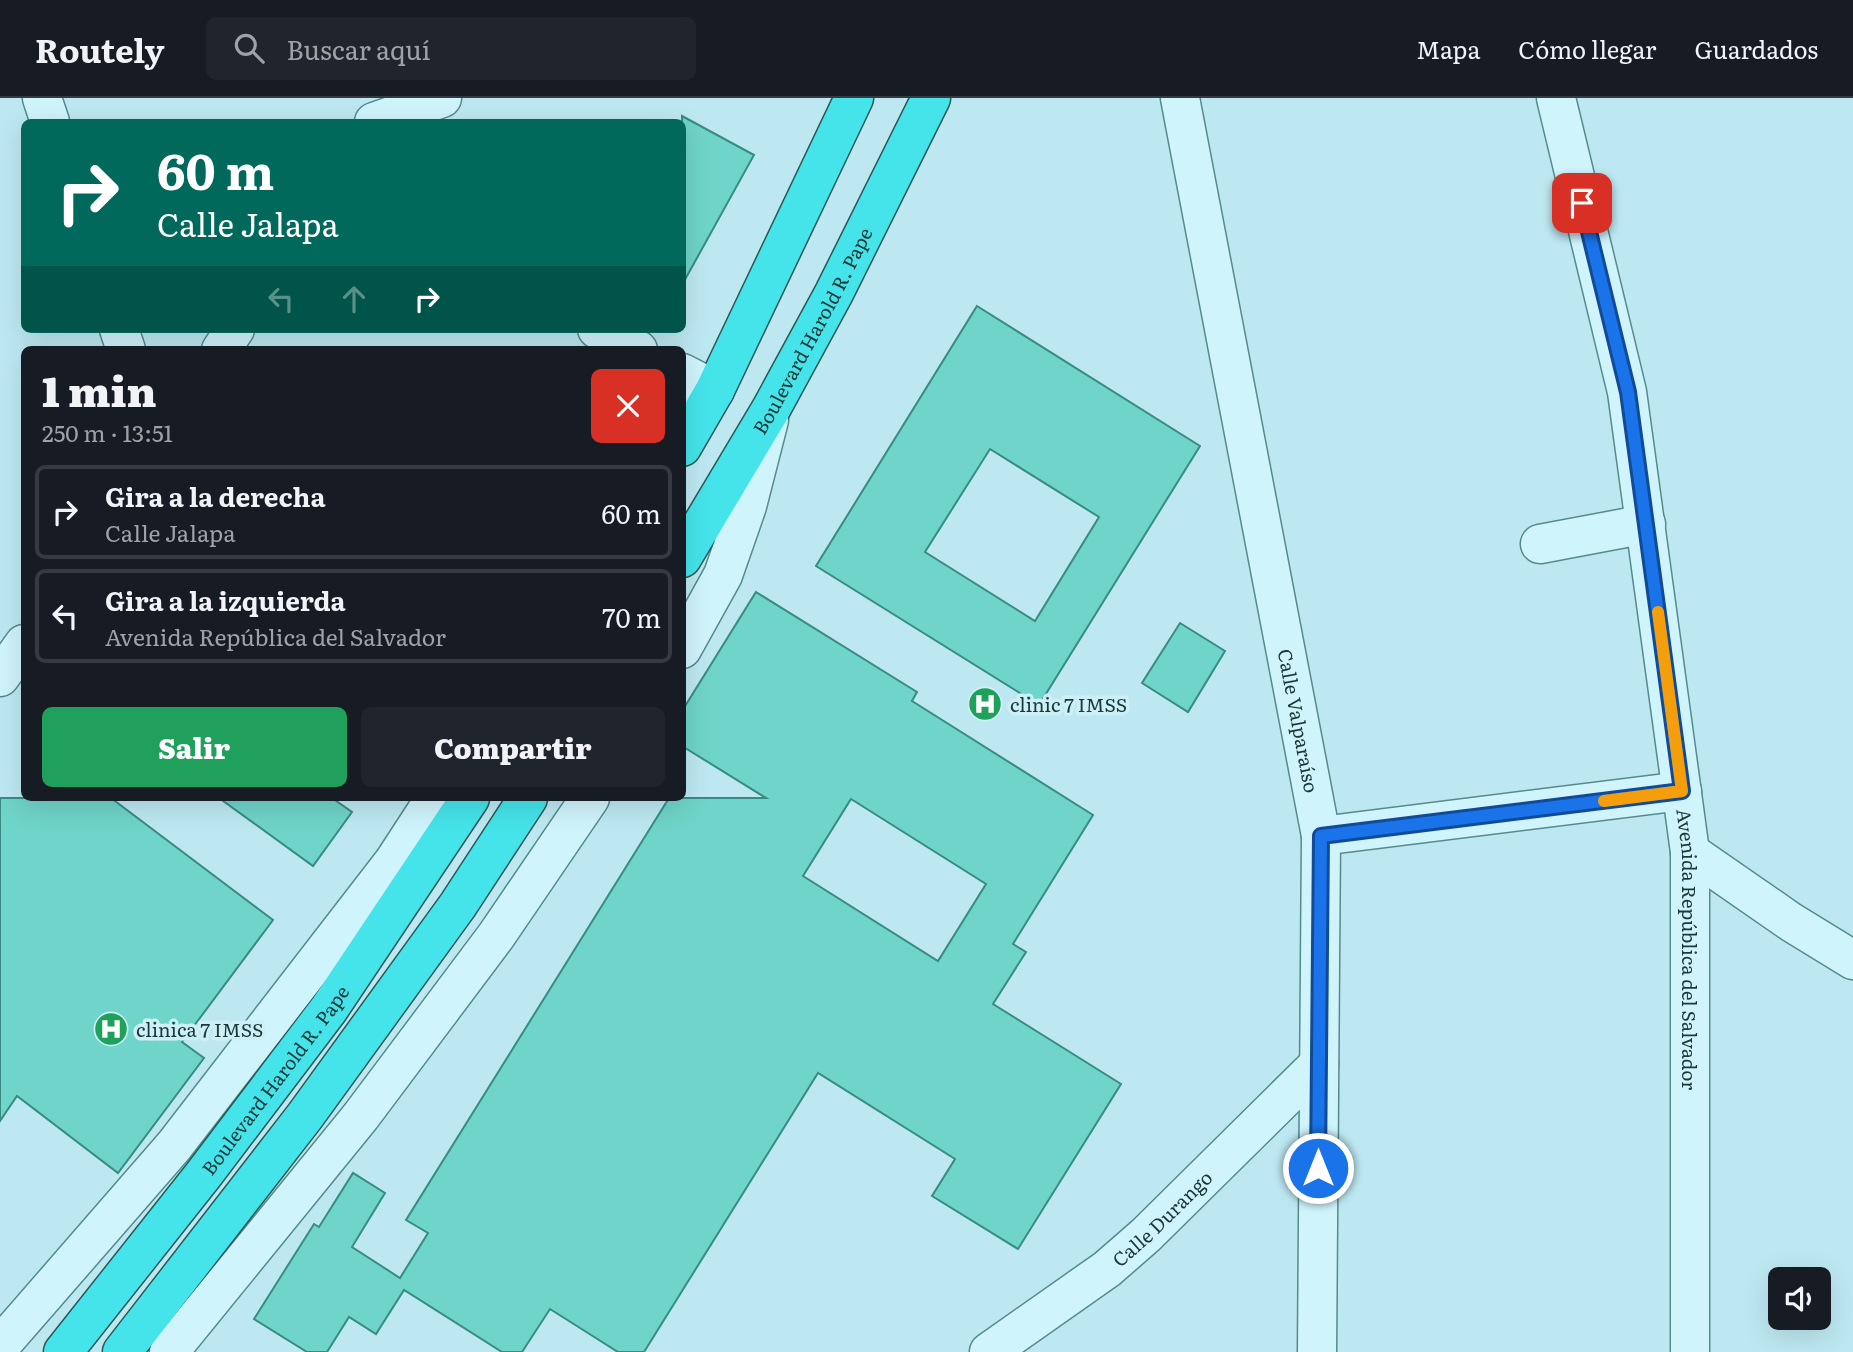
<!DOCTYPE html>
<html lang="es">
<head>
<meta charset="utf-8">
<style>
  body { margin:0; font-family:Literata,serif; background:#20242c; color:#f1f3f6; height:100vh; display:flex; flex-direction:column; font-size:26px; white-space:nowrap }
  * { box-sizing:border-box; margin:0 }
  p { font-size:23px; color:#9ea1a6 }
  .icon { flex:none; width:38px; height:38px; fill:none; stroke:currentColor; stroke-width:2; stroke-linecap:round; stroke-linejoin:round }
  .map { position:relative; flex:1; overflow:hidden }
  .side { position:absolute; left:21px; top:248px; width:665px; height:455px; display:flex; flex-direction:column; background:#171b24; border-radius:10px; box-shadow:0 7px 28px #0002 }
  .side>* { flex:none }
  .top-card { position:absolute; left:21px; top:21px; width:665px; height:214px; border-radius:10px; box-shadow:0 7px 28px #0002; background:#00695c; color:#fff; overflow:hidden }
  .controls { position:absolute; left:1768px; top:1169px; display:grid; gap:14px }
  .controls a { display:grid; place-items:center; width:63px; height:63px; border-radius:10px; background:#171b24; box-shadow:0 7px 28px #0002; font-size:35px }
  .pin { position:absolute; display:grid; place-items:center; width:60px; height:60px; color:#fff; margin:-30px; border-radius:14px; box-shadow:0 4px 10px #0006 }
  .me { position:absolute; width:77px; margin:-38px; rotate:0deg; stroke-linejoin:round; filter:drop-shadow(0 0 5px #0008) }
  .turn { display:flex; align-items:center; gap:24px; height:147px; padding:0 21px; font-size:32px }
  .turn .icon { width:91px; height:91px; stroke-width:2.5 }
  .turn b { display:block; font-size:49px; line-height:60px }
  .lanes { display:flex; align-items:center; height:66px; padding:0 21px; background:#0003; justify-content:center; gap:35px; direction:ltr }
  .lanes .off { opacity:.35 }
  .round { display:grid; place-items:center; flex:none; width:74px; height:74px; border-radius:10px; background:#20242c }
  .summary { display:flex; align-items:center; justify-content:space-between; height:119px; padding:0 21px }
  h1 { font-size:42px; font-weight:800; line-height:52px }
  .cta { display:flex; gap:14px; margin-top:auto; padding:14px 21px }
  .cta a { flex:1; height:80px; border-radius:10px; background:#1fa05b; color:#fff; font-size:28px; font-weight:800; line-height:80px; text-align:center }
  .cta a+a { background:#20242c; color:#f1f3f6 }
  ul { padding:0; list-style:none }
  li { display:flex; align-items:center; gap:21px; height:94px; margin:0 14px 10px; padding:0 7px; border:4px solid #363941; border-radius:10px }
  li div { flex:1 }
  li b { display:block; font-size:26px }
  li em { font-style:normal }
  header { display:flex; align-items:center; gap:42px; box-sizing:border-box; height:98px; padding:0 35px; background:#171b24; border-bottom:2px solid #363941 }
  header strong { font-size:33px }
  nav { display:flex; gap:38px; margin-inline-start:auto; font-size:24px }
  .search { width:490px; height:63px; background:#20242c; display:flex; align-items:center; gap:18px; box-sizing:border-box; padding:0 24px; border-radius:10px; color:#9ea1a6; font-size:26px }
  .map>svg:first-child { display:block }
</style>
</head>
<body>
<header>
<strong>Routely</strong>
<div class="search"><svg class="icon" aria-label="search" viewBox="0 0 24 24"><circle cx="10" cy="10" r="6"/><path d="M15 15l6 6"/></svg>Buscar aquí</div>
<nav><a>Mapa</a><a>Cómo llegar</a><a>Guardados</a></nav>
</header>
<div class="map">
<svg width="1853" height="1254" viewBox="0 0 1853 1254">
  <rect width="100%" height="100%" fill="#bde8f2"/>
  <g fill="#6fd4c9" stroke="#388c82" stroke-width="2" fill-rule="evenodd">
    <path d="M 682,18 L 754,57 L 682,187 Z"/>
    <path d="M 977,208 L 1200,348 L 1039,607 L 816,468 ZM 990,351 L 1099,419 L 1035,523 L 925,454 Z"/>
    <path d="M 756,494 L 917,594 L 912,603 L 1093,717 L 1013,846 L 1026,854 L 993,906 L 1121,986 L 1018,1151 L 932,1098 L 955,1061 L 818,975 L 644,1254 L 618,1254 L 550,1211 L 522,1254 L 502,1254 L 404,1192 L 376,1236 L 349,1219 L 327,1254 L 307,1254 L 254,1221 L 314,1126 L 319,1129 L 353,1075 L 385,1095 L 352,1149 L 400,1180 L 428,1135 L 406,1122 L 669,700 L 766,700 L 682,648 L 682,613 ZM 851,701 L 986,786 L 938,863 L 803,778 Z"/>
    <path d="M 1180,525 L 1225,553 L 1188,614 L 1142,585 Z"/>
    <path d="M 0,700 L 111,700 L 273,822 L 182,944 L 204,960 L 118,1075 L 17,998 L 0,1023 Z"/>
    <path d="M 219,700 L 332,700 L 352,714 L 313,768 Z"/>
  </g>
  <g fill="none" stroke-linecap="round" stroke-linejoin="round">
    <g stroke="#548b8b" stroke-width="41">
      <g id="minor">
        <path d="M 42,0 L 50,24"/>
        <path id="s1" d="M 1180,0 L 1321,738 L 1317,1254"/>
        <path id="s2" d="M 1556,0 L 1627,294 L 1690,754 L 1690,1254"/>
        <path d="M 374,24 L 442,0"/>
        <path d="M 119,231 L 126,252"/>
        <path d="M 597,231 L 638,252"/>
        <path d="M 221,252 L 235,231"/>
        <path d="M 682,275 L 715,292 L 693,319"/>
        <path d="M 1540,446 L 1646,426"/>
        <path d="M 682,551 L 723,477 L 747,408 L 769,322"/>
        <path d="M 0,579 L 24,546"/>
        <path d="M 1321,738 L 1682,693"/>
        <path d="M 1690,754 L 1791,824 L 1853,862"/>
        <path d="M 0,1248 L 174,1048 L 394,763 L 435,700"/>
        <path d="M 169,1254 L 361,1018 L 496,838 L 590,700"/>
        <path id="s3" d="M 989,1254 L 1107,1171 L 1146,1137 L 1319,966"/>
      </g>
    </g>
    <g stroke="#295855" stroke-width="41">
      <g id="highway">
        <path d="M 682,349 L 715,292 L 854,0"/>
        <path id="s4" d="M 682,460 L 771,311 L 834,195 L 931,0"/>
        <path id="s5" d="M 63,1254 L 204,1076 L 329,911 L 470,700"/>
        <path d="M 122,1254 L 305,1018 L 458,807 L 528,700"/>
      </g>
    </g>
    <use href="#minor" stroke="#d0f4fc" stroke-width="38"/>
    <use href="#highway" stroke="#44e4ea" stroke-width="38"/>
  </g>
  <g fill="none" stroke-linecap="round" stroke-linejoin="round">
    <g stroke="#114b97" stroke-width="18">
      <path id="route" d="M 1318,1070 L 1321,738 L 1682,693 L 1628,294 L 1582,105"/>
    </g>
    <use href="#route" stroke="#1a73e8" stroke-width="12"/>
    <path stroke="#f59e0b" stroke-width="12" d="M 1604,703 L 1682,693 L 1658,514"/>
  </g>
  <defs>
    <g id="hospital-disc" transform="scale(1.75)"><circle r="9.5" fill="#1fa05b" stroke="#cdf0f8"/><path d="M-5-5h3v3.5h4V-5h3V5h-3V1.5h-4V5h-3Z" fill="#fff"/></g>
  </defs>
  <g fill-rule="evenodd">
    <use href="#hospital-disc" x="985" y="606"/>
    <use href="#hospital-disc" x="111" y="931"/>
  </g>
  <g text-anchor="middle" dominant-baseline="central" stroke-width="7" stroke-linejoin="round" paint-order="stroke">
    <g font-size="19" fill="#1a3938" stroke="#cdf0f8">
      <text stroke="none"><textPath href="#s4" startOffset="262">Boulevard Harold R. Pape</textPath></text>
      <text stroke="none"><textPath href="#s1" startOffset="634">Calle Valparaíso</textPath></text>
      <text stroke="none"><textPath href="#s2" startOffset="864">Avenida República del Salvador</textPath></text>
      <text stroke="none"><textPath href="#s5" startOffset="345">Boulevard Harold R. Pape</textPath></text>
      <text stroke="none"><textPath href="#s3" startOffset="219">Calle Durango</textPath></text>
    </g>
    <g font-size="19" fill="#1a3938" stroke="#cdf0f8" text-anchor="start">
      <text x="1010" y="606">clinic 7 IMSS</text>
      <text x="136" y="931">clinica 7 IMSS</text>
    </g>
  </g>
</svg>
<div class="controls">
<a><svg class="icon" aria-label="sound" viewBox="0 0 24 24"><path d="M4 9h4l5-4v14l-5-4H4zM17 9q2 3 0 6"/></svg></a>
</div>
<div class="pin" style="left:1582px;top:105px;background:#d93025"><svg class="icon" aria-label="arrive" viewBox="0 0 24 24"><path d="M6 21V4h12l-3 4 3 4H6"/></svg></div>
<svg class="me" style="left:1318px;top:1070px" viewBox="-20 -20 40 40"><circle r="17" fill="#1a73e8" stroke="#fff" stroke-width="3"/><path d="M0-11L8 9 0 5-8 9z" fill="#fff"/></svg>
<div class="top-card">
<div class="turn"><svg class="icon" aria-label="right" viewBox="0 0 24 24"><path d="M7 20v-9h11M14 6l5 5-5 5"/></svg><div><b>60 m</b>Calle Jalapa</div></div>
<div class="lanes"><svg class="icon off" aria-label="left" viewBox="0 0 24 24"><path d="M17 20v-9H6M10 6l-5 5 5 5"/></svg><svg class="icon off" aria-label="ahead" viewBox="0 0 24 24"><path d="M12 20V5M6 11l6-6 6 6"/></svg><svg class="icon" aria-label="right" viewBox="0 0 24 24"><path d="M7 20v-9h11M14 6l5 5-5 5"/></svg></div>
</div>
<section class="side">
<div class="summary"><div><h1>1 min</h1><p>250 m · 13:51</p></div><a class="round" style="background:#d93025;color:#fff"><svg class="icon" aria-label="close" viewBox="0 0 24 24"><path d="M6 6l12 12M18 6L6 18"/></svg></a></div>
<ul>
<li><svg class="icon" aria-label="right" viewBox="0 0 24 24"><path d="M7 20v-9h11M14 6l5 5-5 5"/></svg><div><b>Gira a la derecha</b><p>Calle Jalapa</p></div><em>60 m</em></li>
<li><svg class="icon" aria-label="left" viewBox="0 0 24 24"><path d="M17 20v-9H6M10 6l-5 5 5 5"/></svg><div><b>Gira a la izquierda</b><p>Avenida República del Salvador</p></div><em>70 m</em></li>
</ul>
<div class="cta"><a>Salir</a><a>Compartir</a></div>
</section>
</div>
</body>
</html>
